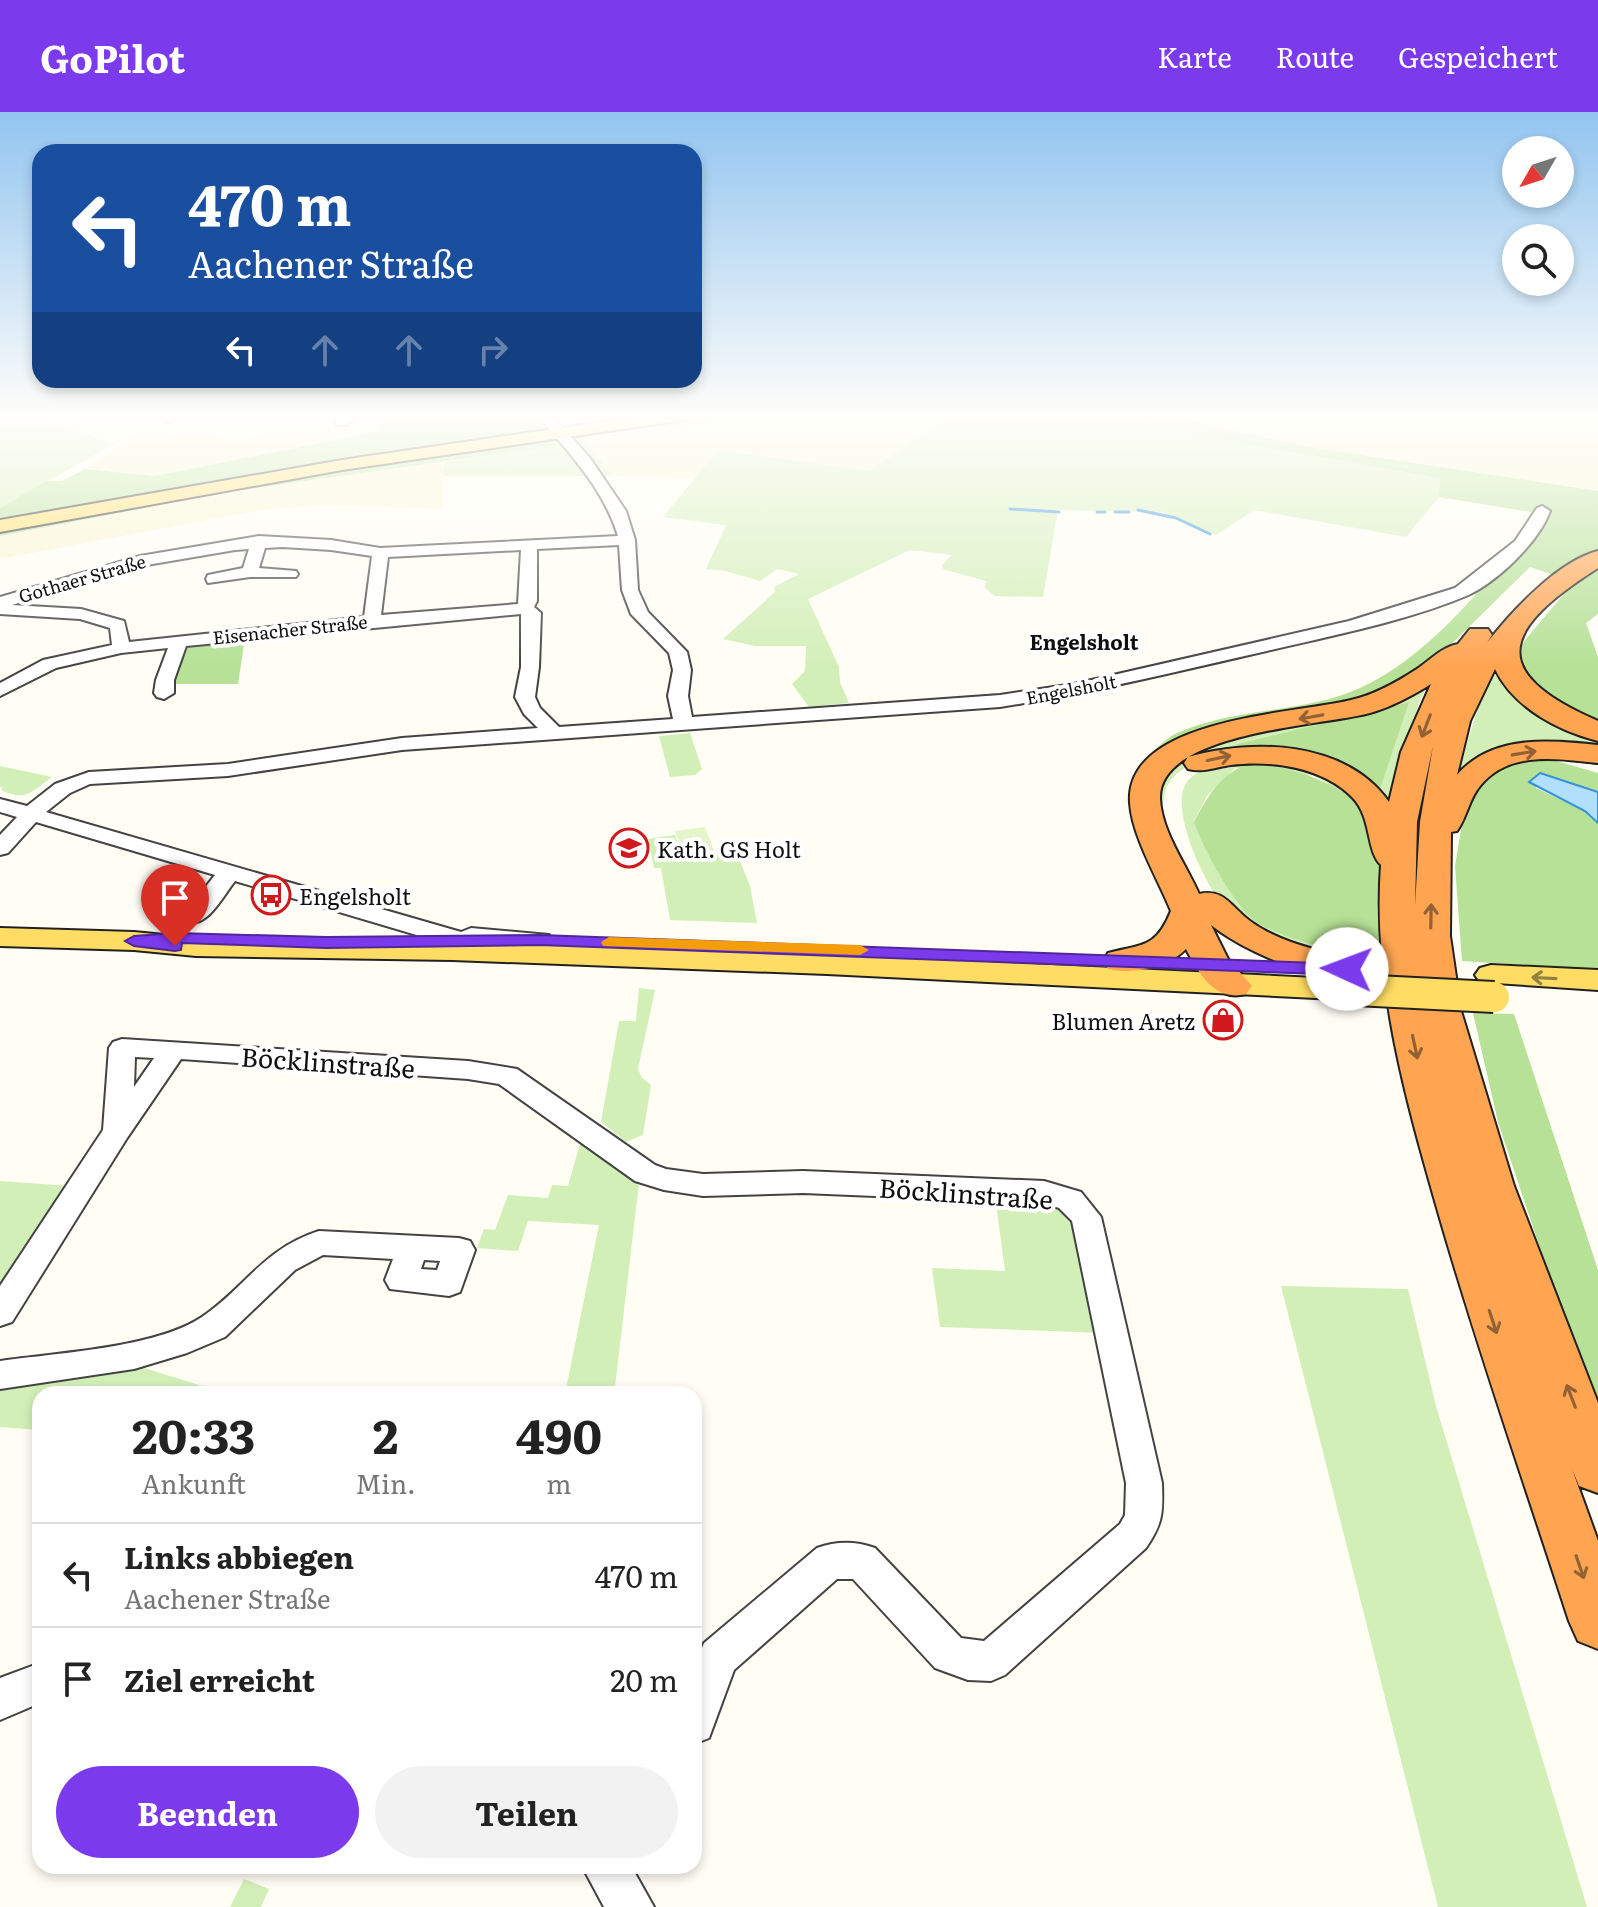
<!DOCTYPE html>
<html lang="de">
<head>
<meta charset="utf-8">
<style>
  body { margin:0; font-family:Literata,serif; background:#f2f2f2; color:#222; height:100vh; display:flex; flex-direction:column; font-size:30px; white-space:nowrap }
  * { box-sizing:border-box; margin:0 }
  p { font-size:26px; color:#767676 }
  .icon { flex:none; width:44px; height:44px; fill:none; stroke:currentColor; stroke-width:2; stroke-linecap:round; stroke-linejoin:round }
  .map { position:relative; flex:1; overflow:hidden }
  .drawer { position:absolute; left:32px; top:1274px; width:670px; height:488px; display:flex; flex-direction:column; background:#fff; border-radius:24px; box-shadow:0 4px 12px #0003 }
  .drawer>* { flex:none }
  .hud { position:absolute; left:32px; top:32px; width:670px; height:244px; border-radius:24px; box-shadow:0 4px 12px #0003; background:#1a4fa0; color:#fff; overflow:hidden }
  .needle { width:52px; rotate:231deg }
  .buttons { position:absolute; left:1502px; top:24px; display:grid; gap:16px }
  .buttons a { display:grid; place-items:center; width:72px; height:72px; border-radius:50%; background:#fff; box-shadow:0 4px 12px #0003; font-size:40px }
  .pin { position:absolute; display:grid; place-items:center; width:68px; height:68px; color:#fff; margin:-82px -34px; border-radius:50% 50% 50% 0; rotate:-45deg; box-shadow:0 0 8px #0007 }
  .pin .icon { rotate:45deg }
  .me { position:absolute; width:88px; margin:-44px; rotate:272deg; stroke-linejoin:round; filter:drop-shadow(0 0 6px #0008) }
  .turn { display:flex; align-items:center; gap:28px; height:168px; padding:0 24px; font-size:36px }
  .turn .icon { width:104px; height:104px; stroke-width:2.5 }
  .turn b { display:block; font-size:56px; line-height:68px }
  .lanes { display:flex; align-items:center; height:76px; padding:0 24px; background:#0003; justify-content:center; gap:40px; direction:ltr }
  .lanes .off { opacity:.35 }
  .eta { display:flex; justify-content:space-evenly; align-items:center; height:136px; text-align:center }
  .eta b { font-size:48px; font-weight:700; line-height:56px }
  .button { display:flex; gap:16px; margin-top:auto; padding:16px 24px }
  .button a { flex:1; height:92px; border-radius:48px; background:#7c3aed; color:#fff; font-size:32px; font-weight:700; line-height:92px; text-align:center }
  .button a+a { background:#f2f2f2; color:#222 }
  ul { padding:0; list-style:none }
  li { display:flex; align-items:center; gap:24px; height:104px; padding:0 24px; border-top:2px solid #e0e0e0 }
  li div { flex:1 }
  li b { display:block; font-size:30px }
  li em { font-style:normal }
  header { display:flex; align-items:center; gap:48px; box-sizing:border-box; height:112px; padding:0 40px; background:#7c3aed; color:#fff }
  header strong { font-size:38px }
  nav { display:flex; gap:44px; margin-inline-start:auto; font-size:28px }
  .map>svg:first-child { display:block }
</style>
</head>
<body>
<header>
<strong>GoPilot</strong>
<nav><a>Karte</a><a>Route</a><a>Gespeichert</a></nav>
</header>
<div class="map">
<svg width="1598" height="1795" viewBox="0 0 1598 1795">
  <rect width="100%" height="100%" fill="#fffdf4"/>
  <g fill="#f9f6d0">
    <path d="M 734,303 L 952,303 L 869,359 L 718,338 L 695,366 L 612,364 L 582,327 L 586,322 L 652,312 L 664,315 L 729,309 Z"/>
    <path d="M 1162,303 L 1598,303 L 1598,379 L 1309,335 Z"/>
    <path d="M 375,313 L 379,319 L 155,364 L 85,357 L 139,319 L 245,327 L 284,314 L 361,316 Z"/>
    <path d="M 444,350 L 442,397 L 327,393 L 262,398 L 0,447 L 0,424 L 221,381 Z"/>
  </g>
  <g fill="#d3efb8" fill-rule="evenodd">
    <path d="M 697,303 L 734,303 L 730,309 L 664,315 L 652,312 L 582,325 L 612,364 L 603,364 L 574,325 L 587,320 Z"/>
    <path d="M 952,303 L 1125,303 L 1217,327 L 1440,366 L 1439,385 L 1406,425 L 1254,398 L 1216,423 L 1162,400 L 1058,398 L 1043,485 L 995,484 L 985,476 L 986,469 L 943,457 L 942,453 L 952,443 L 910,438 L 808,487 L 839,555 L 840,570 L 849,591 L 809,595 L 792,572 L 805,559 L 806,534 L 755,534 L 723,527 L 775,480 L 774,475 L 799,462 L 777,457 L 760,469 L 726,459 L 706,457 L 726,413 L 663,405 L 718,338 L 869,359 Z"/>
    <path d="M 0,313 L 60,313 L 114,332 L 0,396 Z"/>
    <path d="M 562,333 L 591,364 L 443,364 L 445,350 Z"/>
    <path d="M 1498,557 L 1598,625 L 1598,639 L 1579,635 L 1456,666 L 1481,587 Z"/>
    <path d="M 1427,574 L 1419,591 L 1387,698 L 1322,652 L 1197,648 L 1176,662 L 1166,675 L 1162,697 L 1170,724 L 1155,705 L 1164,655 L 1203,632 ZM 1408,591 L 1378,680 L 1337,650 L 1298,637 L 1238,633 Z"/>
    <path d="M 690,621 L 702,657 L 695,663 L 670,665 L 659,624 Z"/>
    <path d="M 1268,648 L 1328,664 L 1363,691 L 1314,664 L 1235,656 L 1207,684 L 1194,709 C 1203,736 1233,793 1255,809 C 1275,824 1308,830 1331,838 C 1314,835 1292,835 1276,829 C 1265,824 1224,794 1217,785 C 1201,763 1169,694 1187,670 C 1205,647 1243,651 1268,648 Z"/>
    <path d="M 0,654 L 52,665 C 31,680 26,690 1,678 L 3,676 L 0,675 Z"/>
    <path d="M 675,723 L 684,747 L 736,739 L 750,774 L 757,811 L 670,808 L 661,756 L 654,756 L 648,727 Z"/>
    <path d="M 639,876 L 655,878 L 638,957 L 642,966 L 651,973 L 643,1023 L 626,1030 L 601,1010 L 619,909 L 636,909 Z"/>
    <path d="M 581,1028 L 639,1071 L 615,1275 L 602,1282 L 565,1282 L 599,1113 L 528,1109 L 518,1139 L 477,1136 L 484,1117 L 495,1118 L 508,1083 L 548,1086 L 552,1073 L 568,1074 Z"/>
    <path d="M 0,1069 L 70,1074 L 0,1178 Z"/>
    <path d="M 995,1084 L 1046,1086 L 1070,1096 L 1104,1221 L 940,1215 L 932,1156 L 1005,1159 Z"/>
    <path d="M 1281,1174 L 1408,1177 L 1436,1294 L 1587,1795 L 1438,1795 Z"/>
    <path d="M 141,1255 L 215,1278 L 240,1282 L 40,1282 L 40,1318 L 0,1315 L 0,1272 Z"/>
    <path d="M 244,1767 L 269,1777 L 261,1795 L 230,1795 Z"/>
  </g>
  <g fill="#b6e196">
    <path d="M 426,303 L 537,303 L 562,333 L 221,381 L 0,424 L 0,396 L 46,369 L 62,369 L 85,357 L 155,364 L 365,322 L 379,319 L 375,313 Z"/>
    <path d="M 1125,303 L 1162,303 L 1309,335 L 1598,379 L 1598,502 L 1586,511 L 1598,545 L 1598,614 L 1533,575 L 1517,551 L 1520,534 L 1574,470 L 1530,455 L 1430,553 L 1381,582 L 1168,635 L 1144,648 C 1154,640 1165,626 1177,621 C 1234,595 1302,602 1360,576 C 1434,543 1492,463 1543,402 L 1439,385 L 1440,366 L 1217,327 Z"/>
    <path d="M 245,526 L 238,572 L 173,572 L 167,569 L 187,532 Z"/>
    <path d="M 1409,590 L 1379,680 L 1337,650 L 1298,637 L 1234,633 Z"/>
    <path d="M 1546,646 L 1598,661 L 1598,680 L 1541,661 L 1536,676 L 1585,699 L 1598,711 L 1598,858 L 1462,849 L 1455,754 L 1464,700 L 1484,664 L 1503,653 Z"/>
    <path d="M 1250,652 C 1294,654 1327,669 1363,691 L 1379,736 L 1384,844 C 1342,840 1297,833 1259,812 C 1236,799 1202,735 1194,710 C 1207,685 1222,659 1250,652 Z"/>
    <path d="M 1473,901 L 1514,902 L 1598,1158 L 1598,1299 L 1570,1226 L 1498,1010 Z"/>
  </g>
  <path fill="#e5f5cb" d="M 705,715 L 714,739 L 684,743 L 675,719 Z"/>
  <path fill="#b2dffc" stroke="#3293db" stroke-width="2" d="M 1540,661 L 1598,680 L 1598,711 L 1585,699 L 1529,670 Z"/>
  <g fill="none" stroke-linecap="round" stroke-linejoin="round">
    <g stroke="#3293db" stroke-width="3">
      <path d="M 1010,397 L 1059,400"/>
      <path d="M 1138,398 L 1176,406 L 1210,422"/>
      <path d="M 1097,400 L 1105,400"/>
      <path d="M 1115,400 L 1129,400"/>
    </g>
    <g stroke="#434343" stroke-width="4">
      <g id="minor">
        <path d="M 166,303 L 183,303 L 171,310 L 166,309 Z"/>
        <path d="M 344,303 L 359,303 L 347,313 L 337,313 L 335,310 Z"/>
        <path d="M 538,303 L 551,303 L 590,346 L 626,399 L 635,428 L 638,478 L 648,500 L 687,540 L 691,558 L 688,584 L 692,605 L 1000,583 L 1074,572 L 1349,509 L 1455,476 L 1515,429 L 1537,396 L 1542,394 L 1550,399 C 1539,430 1496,471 1466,484 C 1407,509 1330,524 1267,539 C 1178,559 1090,581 1000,595 L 402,638 L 228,664 L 90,672 L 70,681 L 46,700 L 461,820 L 471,816 L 549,823 L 552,828 L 549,833 L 503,833 L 506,838 L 503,843 L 494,846 L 235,769 C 222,785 208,816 186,810 L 182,805 L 215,763 L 36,710 L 8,741 L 0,743 L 0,723 L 17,705 L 0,700 L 0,687 L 27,694 L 55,672 L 89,660 L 228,652 L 402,626 L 538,616 L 524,602 L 515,585 L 521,555 L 521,502 L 186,534 L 174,568 L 174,581 L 164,587 L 157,585 L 154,581 L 156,568 L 168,536 L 121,541 L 56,556 L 0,584 L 0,571 L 43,548 L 112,533 L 110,516 L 80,507 L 0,502 L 0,485 L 140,444 L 259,424 L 331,428 L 380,436 L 618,424 C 603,375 569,342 538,303 ZM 619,433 L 622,478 L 631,502 L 669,541 L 673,558 L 668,584 L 673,607 L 559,615 L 540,596 L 535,585 L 539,555 L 541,501 L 534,495 L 537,489 L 537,437 ZM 283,435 L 331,438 L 372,444 L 364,505 L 129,530 L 124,509 L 81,497 L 12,493 L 141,454 L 235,438 L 249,437 L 243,456 L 208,463 L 206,467 L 208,471 L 250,465 L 296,465 L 298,462 L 296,459 L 259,456 L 265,436 ZM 521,438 L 518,492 L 381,503 L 388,445 Z"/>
        <path d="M 122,927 L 468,949 L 517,957 L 655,1053 L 666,1057 L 703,1062 L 803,1059 L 1044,1069 L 1081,1080 L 1101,1105 L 1162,1371 C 1163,1401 1163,1411 1146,1436 L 1005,1563 L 991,1569 L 968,1568 L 935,1556 L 853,1467 L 837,1467 L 734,1558 L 709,1626 L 694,1632 L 694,1555 L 704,1531 L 817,1436 C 836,1429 856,1429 875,1436 L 961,1526 L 984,1529 L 1120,1412 L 1125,1403 L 1126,1371 L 1072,1109 L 1059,1096 L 1044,1091 L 803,1081 L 703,1084 L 664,1078 L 635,1069 L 499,972 L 468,967 L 181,947 L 127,1026 L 12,1210 L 0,1214 L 0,1174 L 103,1018 L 109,936 L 113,930 ZM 135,945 L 154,946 L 134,975 Z"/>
        <path d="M 319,1119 L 459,1126 L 470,1129 L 475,1138 L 460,1180 L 449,1184 L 390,1177 L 385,1168 L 393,1147 L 323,1143 L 295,1158 L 225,1225 L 187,1241 L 134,1257 L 0,1277 L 0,1249 C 55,1241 156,1236 202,1205 C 246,1175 263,1137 319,1119 ZM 424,1148 L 440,1149 L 437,1158 L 421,1157 Z"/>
        <path d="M 40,1551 L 40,1591 L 0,1608 L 0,1566 Z"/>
        <path d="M 582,1754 L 631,1754 L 654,1795 L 604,1795 Z"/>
      </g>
    </g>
    <g stroke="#212121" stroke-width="4">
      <g id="major">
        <path d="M 649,303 L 692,303 L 684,308 L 342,358 L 0,420 L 0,408 L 342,348 Z"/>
        <path d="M 0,816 L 134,820 L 196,826 L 452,830 L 827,842 L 1356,868 L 1367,871 L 1372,878 L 1367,885 L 1356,888 L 827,862 L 452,848 L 196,844 L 134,838 L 0,834 Z"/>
        <path d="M 1491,853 L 1598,858 L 1598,878 L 1480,870 L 1475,863 L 1480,856 Z"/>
      </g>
    </g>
    <g stroke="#212121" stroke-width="4">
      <path id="highway" d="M 1598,439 L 1598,456 C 1504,516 1483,559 1598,609 L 1598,629 C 1558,619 1513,595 1495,557 L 1470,609 L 1457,663 C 1492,622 1550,628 1598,633 L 1598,651 C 1558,647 1509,638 1480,674 C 1469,687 1467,705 1457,719 L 1451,720 L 1450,824 L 1461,899 L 1514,1074 L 1598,1291 L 1598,1381 L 1579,1374 L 1572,1357 L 1598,1429 L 1598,1537 L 1578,1529 L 1569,1509 C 1526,1376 1480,1244 1441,1110 C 1408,995 1372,874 1381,753 C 1366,739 1372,706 1353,686 C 1323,655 1271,648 1231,653 C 1216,655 1203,661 1188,657 L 1184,651 L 1188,645 C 1253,626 1346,629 1389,690 L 1401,640 L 1431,572 C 1412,584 1391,595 1370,601 C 1322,614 1159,620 1160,686 C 1161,719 1186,752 1199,782 C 1224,776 1231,795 1250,809 C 1281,832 1323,839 1360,849 L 1365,857 L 1360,865 C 1323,875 1240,837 1211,813 L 1228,847 L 1252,874 L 1246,882 C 1215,890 1199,862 1186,837 C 1169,855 1132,863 1108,857 L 1103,849 L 1108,841 C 1143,832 1156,836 1171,799 C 1158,767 1132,724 1130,691 C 1124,606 1294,602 1351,588 C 1374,583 1397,570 1417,557 C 1430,548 1442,535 1458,532 L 1470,517 L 1488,517 L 1492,523 L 1487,531 C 1511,500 1558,449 1598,439 ZM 1433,634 L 1420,710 L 1415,794 L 1417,710 Z"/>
    </g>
    <use href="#minor" fill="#fff" fill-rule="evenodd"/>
    <use href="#major" fill="#ffdd64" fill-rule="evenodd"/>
    <use href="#highway" fill="#ffa552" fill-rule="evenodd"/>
    <g stroke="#212121" stroke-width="34" stroke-linecap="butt">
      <path id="major-bridge" d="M 1356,878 L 1494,885"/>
    </g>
    <use href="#major-bridge" stroke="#ffdd64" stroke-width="30"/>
  </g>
  <defs><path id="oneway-shaft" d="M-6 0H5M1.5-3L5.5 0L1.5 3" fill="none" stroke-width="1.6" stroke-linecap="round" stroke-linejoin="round" transform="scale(2)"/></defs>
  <g stroke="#936234">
    <use href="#oneway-shaft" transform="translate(1311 605) rotate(170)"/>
    <use href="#oneway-shaft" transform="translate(1426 614) rotate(111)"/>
    <use href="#oneway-shaft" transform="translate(1524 641) rotate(-9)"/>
    <use href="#oneway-shaft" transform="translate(1219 646) rotate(-12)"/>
    <use href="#oneway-shaft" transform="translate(1431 804) rotate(-89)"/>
    <use href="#oneway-shaft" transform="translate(1415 935) rotate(78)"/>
    <use href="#oneway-shaft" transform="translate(1493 1210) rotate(72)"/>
    <use href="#oneway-shaft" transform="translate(1571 1284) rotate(-111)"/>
    <use href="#oneway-shaft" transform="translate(1580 1455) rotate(71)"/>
  </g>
  <use stroke="#93813e" href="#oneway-shaft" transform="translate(1544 866) rotate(-177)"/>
  <linearGradient id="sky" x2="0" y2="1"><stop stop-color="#92c5f0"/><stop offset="0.55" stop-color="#fffefa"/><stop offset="1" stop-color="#fffefa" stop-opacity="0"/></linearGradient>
  <rect width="1598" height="555" fill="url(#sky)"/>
  <path fill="#7c3aed" stroke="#51269a" stroke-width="2" d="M 176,821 L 326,825 L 540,823 L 1347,852 L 1356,857 L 1347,863 L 540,833 L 326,836 L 182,831 L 181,838 L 175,839 L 134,834 L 125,829 L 134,824 Z"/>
  <path fill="#f59e0b" d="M 609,825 L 860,833 L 869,838 L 860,843 L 603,834 L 601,830 Z"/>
  <defs>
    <g id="school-ring" transform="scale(2)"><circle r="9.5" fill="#fff" stroke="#d0191d" stroke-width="1.5"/><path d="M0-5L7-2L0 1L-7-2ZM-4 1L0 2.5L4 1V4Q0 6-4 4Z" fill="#d0191d"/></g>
    <g id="bus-ring" transform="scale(2)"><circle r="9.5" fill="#fff" stroke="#d0191d" stroke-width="1.5"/><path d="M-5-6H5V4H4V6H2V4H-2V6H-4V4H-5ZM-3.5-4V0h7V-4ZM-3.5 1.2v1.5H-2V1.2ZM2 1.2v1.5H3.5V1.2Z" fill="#d0191d"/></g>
    <g id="shop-ring" transform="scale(2)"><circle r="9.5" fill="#fff" stroke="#d0191d" stroke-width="1.5"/><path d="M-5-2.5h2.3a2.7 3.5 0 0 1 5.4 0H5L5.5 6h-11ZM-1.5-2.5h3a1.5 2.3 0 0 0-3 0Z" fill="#d0191d"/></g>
  </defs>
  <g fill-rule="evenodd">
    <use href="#school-ring" x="629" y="736"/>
    <use href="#bus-ring" x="271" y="783"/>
    <use href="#shop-ring" x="1223" y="908"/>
  </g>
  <g text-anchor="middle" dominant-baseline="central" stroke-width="8" stroke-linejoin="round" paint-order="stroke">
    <g font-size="18" fill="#101010" stroke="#fff">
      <text transform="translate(82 466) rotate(-16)">Gothaer Straße</text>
      <text transform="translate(290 517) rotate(-6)">Eisenacher Straße</text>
      <text transform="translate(1071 577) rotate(-11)">Engelsholt</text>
    </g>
    <g font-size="20" font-weight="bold" fill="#101010" stroke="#fff">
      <text x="1084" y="529">Engelsholt</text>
    </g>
    <g font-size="22" fill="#101010" stroke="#fff" text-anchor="start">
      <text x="657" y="736">Kath. GS Holt</text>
      <text x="299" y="783">Engelsholt</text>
      <text x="1195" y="908" text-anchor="end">Blumen Aretz</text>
    </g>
    <g font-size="26" fill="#101010" stroke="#fff">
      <text transform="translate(328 949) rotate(4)">Böcklinstraße</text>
      <text transform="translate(966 1080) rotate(4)">Böcklinstraße</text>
    </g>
  </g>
</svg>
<div class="buttons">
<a><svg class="needle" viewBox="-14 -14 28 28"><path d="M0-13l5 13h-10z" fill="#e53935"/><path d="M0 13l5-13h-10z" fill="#767676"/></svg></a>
<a><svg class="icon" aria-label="search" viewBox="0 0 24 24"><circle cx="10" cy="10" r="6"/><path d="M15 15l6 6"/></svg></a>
</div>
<div class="pin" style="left:175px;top:834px;background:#d93025"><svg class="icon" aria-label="arrive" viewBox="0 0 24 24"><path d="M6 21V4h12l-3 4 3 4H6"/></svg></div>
<svg class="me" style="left:1347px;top:857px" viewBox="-20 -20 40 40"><circle r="19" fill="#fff"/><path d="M0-13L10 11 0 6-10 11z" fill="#7c3aed"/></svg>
<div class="hud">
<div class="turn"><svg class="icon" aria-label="left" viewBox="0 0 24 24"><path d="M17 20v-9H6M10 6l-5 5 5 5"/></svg><div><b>470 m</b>Aachener Straße</div></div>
<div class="lanes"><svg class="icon" aria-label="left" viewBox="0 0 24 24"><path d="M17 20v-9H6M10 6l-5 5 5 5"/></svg><svg class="icon off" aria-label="ahead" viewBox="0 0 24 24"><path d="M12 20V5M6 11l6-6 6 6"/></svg><svg class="icon off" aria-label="ahead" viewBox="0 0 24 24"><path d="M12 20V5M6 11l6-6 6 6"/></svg><svg class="icon off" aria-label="right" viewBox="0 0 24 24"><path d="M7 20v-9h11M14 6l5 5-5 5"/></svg></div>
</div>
<section class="drawer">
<div class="eta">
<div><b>20:33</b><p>Ankunft</p></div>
<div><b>2</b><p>Min.</p></div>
<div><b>490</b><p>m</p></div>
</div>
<ul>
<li><svg class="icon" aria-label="left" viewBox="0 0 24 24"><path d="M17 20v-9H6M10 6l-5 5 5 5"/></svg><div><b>Links abbiegen</b><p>Aachener Straße</p></div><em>470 m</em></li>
<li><svg class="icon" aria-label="arrive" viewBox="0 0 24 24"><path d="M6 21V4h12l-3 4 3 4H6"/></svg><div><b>Ziel erreicht</b></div><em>20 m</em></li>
</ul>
<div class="button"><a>Beenden</a><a>Teilen</a></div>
</section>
</div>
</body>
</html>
